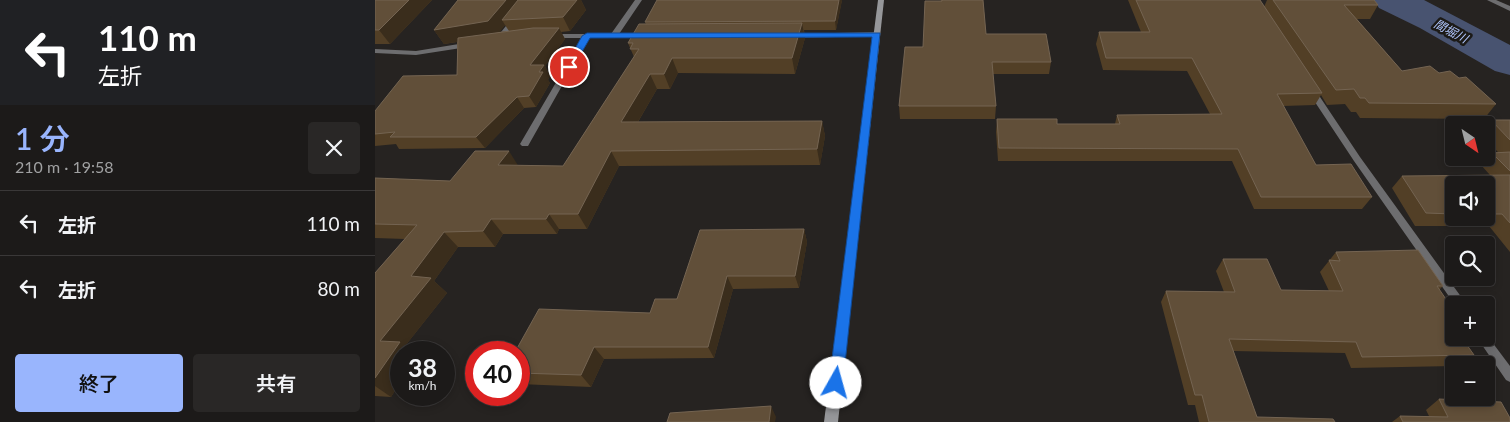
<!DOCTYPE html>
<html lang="ja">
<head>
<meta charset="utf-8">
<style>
  body { margin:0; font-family:Lato,"Noto Sans JP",sans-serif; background:#292726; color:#f1f3f6; height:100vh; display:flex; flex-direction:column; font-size:19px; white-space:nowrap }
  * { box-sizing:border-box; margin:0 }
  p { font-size:16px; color:#a0a1a2 }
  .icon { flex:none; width:28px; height:28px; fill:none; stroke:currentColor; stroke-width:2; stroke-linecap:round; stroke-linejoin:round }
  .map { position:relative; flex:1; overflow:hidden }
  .sheet { display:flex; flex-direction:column; background:#1c1a19; width:375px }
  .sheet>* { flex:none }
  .top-card { background:#202124; color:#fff; overflow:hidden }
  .needle { width:32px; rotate:145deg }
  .fabs { position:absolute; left:1070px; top:116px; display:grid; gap:10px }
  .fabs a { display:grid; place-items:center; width:50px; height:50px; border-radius:5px; background:#1c1a19; box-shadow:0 2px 8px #0003,0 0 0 1px #3a3838; font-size:25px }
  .speed { position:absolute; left:15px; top:341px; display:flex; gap:10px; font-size:25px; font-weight:700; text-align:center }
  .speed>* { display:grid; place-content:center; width:65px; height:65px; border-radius:50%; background:#1c1a19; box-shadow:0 2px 8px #0003,0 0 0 1px #3a3838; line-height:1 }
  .speed small { font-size:12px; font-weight:400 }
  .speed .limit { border:8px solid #d22; background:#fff; color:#111 }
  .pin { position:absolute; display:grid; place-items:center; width:42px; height:42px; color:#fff; margin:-21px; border:2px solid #fff; border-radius:50%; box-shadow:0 1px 5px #0007 }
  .me { position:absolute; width:55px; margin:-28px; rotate:7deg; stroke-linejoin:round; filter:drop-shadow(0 0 4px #0008) }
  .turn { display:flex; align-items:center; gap:18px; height:105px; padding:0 15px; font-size:22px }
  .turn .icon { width:65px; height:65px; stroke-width:2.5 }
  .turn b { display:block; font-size:35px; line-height:42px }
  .round { display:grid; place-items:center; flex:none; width:52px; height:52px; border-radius:5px; background:#292726 }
  .summary { display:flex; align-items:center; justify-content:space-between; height:85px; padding:0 15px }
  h1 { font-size:30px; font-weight:600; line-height:38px; color:#99b5fd }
  .primary-button { display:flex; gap:10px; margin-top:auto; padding:10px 15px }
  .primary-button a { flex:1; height:58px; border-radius:5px; background:#99b5fd; color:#111; font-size:20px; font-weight:600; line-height:58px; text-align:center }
  .primary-button a+a { background:#292726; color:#f1f3f6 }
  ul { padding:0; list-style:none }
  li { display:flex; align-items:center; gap:15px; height:65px; padding:0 15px; border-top:1px solid #3a3838 }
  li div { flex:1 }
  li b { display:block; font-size:19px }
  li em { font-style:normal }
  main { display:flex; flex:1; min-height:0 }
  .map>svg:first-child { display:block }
</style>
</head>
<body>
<main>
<section class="sheet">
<div class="top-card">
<div class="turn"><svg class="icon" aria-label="left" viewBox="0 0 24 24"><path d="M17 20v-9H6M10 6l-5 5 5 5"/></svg><div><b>110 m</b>左折</div></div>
</div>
<div class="summary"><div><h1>1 分</h1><p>210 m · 19:58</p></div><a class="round"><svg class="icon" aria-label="close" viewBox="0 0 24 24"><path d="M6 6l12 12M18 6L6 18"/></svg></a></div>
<ul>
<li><svg class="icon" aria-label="left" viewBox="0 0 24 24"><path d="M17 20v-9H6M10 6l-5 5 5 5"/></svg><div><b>左折</b></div><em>110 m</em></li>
<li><svg class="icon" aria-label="left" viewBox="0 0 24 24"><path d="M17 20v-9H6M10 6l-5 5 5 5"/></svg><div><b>左折</b></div><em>80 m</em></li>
</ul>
<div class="primary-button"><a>終了</a><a>共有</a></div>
</section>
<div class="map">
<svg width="1135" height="422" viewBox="0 0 1135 422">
  <rect width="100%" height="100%" fill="#262321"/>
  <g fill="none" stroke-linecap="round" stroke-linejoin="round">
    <path fill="#485370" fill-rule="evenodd" d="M 999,0 L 1049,0 L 1135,45 L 1135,75 L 1120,71 L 1045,28 L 1004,8 Z"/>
    <g fill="#6d6d6f" fill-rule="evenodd">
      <path d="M 152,0 L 159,0 L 128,41 L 122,41 L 122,37 Z"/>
      <path d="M 260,0 L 267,0 L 244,34 L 270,34 L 274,36 L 273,38 L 214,38 L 153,146 L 147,146 L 145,144 L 207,38 L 175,38 L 171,36 L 172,34 L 236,34 Z"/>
      <path d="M 1112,0 L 1121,0 L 1135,6 L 1135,11 Z"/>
      <path d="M 502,32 L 505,32 L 505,36 L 417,38 L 413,36 L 417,34 Z"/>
      <path d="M 96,42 L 99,42 L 99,46 L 41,55 L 0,53 L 0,49 L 41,51 Z"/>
      <path d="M 936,87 L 939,88 L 985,157 L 1092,305 L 1080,305 L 979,161 L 932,90 Z"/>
      <path d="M 1111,334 L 1135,366 L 1135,382 L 1131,380 L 1105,342 L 1103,338 L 1111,338 Z"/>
    </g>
    <path fill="#96979a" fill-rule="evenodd" d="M 503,0 L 509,0 L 463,422 L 449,422 Z"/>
  </g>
  <g fill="#523f26" fill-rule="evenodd">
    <path d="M 0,0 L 57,0 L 15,44 L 0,44 Z"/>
    <path d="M 83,0 L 206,0 L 211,10 L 195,31 L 186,32 L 190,39 L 170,66 L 175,76 L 173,80 L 175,83 L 161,107 L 149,108 L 110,148 L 24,149 L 21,144 L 0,146 L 0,111 L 82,75 L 82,42 L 69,44 L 59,30 ZM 130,25 L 134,31 L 124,32 Z"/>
    <path d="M 467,0 L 461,30 L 429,30 L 430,38 L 420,74 L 303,73 L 295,89 L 282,89 L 263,122 L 447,121 L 450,136 L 445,165 L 244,166 L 212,229 L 184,229 L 182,234 L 128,234 L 120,247 L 83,247 L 59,281 L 72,293 L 30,346 L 38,352 L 26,352 L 26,381 L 16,397 L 0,396 L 0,273 L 30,239 L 0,238 L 0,178 L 75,181 L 143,165 L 188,166 L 259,57 L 253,43 L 271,24 L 270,22 Z"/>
    <path d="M 566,0 L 608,0 L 611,34 L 676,62 L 674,74 L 618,74 L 621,106 L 620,119 L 525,119 L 524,106 Z"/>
    <path d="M 753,0 L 885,0 L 889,7 L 892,0 L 999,0 L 1003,5 L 995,19 L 982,19 L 1027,71 L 1064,73 L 1121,104 L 1109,119 L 985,118 L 981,112 L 976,112 L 970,104 L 952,105 L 946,95 L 940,105 L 908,106 L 941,165 L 997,197 L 987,209 L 879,209 L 857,161 L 623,161 L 621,132 L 622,119 L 682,124 L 740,124 L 742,115 L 835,114 L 812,71 L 728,70 L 721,44 L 724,32 L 766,32 Z"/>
    <path d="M 1116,120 L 1135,120 L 1135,252 L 1114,226 L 1040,226 L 1017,188 L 1027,176 L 1115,175 L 1106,165 L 1117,153 L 1123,152 L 1111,140 L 1111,126 ZM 1079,185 L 1111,185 L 1111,218 L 1079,218 Z"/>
    <path d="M 429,229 L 432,242 L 424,288 L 358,289 L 339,358 L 229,359 L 216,387 L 144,384 L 144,352 L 275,313 Z"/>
    <path d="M 961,252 L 1068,286 L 1064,290 L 1079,311 L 1078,324 L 1099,355 L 1086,365 L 1079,365 L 1079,366 L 976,368 L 970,353 L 858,351 L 882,417 L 960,422 L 824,422 L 820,405 L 813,405 L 786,302 L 791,291 L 849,292 L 841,271 L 848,259 L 906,290 L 954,291 L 945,272 Z"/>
    <path d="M 1064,399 L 1135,422 L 1017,422 L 1025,416 L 1054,416 L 1051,410 Z"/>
  </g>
  <g fill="#3a2d1c">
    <path d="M 34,0 L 57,0 L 15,44 L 4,30 Z"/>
    <path d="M 131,0 L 150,0 L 127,20 L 130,25 L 122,35 L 69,44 L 59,30 Z"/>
    <path d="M 190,0 L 206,0 L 211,10 L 195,31 L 188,17 Z"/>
    <path d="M 464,0 L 467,0 L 461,30 L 460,21 Z"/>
    <path d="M 427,23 L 430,38 L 420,74 L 417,58 Z"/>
    <path d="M 184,28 L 190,39 L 170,66 L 175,76 L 173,80 L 175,83 L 161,107 L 154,96 L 155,65 Z"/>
    <path d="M 297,58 L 303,73 L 295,89 L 289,74 Z"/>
    <path d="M 275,74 L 282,89 L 254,137 L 246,122 Z"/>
    <path d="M 142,97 L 149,108 L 110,148 L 101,137 Z"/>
    <path d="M 447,121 L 450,136 L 445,165 L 442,149 Z"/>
    <path d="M 134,151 L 144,167 L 123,165 Z"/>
    <path d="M 236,151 L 244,166 L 212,229 L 203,214 Z"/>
    <path d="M 174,214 L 184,229 L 182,234 L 171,219 Z"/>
    <path d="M 116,219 L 128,234 L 120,247 L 108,231 Z"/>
    <path d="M 429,229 L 432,242 L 424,288 L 420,276 Z"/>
    <path d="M 69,232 L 83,247 L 59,281 L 72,293 L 30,346 L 38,352 L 26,352 L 26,381 L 16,397 L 0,386 L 0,378 L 5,341 L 36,276 Z"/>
    <path d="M 352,276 L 358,289 L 339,358 L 333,347 Z"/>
    <path d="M 219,347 L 229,359 L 216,387 L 206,375 Z"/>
    <path d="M 396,406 L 401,417 L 400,422 L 394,422 Z"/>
  </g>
  <g fill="#614f39" stroke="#746452">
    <path d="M 0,0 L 34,0 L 4,30 L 0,30 Z"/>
    <path d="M 83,0 L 131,0 L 113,21 L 59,30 Z"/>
    <path d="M 143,0 L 202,0 L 188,17 L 127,20 Z"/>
    <path d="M 282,0 L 464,0 L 460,21 L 270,22 Z"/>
    <path d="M 567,0 L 608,0 L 611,34 L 671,34 L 676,62 L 617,62 L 621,106 L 524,106 L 530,47 L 548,47 L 550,1 L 567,1 Z"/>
    <path d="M 761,0 L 885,0 L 947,93 L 902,94 L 941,165 L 976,164 L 997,197 L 886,197 L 863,149 L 624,148 L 622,119 L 682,119 L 682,124 L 745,124 L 742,115 L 847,114 L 817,58 L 731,58 L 724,32 L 775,32 Z"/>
    <path d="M 898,0 L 999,0 L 1003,5 L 969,5 L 1027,71 L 1055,66 L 1064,73 L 1075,71 L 1084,78 L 1091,77 L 1121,104 L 994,103 L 990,98 L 985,98 L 979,89 L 961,90 Z"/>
    <path d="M 427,23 L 417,58 L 297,58 L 289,74 L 275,74 L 246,122 L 447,121 L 442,149 L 236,151 L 203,214 L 174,214 L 171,219 L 116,219 L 108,231 L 69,232 L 36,276 L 56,278 L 5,341 L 25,342 L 0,378 L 0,273 L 42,225 L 0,224 L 0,178 L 75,181 L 100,151 L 134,151 L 123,165 L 188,166 L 264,49 L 255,49 L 258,43 L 253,43 L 264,24 Z"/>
    <path d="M 158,28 L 184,28 L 155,65 L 169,65 L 164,72 L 168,72 L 154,96 L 142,97 L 101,137 L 15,137 L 20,132 L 0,134 L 0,111 L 28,76 L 82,75 L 83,38 Z"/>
    <path d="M 1116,120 L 1135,120 L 1135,140 Z"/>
    <path d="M 1135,152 L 1135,171 L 1117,153 Z"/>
    <path d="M 1135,175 L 1135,223 L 1127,214 L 1111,214 L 1111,185 L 1079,185 L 1079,214 L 1051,213 L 1027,176 Z"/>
    <path d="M 429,229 L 420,276 L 352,276 L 333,347 L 219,347 L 206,375 L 144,373 L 144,352 L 140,352 L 164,309 L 275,313 L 280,299 L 302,299 L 325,230 Z"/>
    <path d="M 1043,250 L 1068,286 L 1062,286 L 1079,311 L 1079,319 L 1075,319 L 1079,324 L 1079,338 L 1087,338 L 1099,355 L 987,357 L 981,342 L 854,339 L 882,417 L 958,419 L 960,422 L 834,422 L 827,395 L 820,395 L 791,291 L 860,292 L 848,259 L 892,259 L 906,290 L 968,291 L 954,260 L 965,261 L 961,252 Z"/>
    <path d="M 1064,399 L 1126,402 L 1135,418 L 1135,422 L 1028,422 L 1025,416 L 1073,417 Z"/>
    <path d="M 396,406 L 394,422 L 292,422 L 295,413 Z"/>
  </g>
  <path fill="#1a73e8" stroke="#114b97" d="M 212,33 L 505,33 L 468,383 L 466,388 L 461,390 L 456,388 L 454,383 L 497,37 L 215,38 L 197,69 L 191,69 L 190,67 L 207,36 Z"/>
  <g text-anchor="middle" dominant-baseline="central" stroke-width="5" stroke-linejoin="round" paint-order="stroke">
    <g font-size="12" font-style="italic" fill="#b1c7fe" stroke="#1c1a17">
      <text transform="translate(1076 31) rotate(28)">間堀川</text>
    </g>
  </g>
</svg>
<div class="fabs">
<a><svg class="needle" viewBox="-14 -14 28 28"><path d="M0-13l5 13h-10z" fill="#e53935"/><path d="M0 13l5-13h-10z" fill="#a0a1a2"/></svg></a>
<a><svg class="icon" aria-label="sound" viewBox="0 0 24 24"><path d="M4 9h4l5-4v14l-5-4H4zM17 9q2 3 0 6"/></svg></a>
<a><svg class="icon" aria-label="search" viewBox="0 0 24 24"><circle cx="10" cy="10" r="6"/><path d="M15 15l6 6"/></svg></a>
<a>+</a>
<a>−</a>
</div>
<div class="speed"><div>38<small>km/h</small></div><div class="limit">40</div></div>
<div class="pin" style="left:194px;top:67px;background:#d93025"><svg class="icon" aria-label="arrive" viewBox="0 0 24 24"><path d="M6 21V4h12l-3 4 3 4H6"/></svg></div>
<svg class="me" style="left:461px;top:383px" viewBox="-20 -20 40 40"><circle r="19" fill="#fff"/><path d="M0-13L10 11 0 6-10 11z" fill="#1a73e8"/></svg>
</div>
</main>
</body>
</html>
